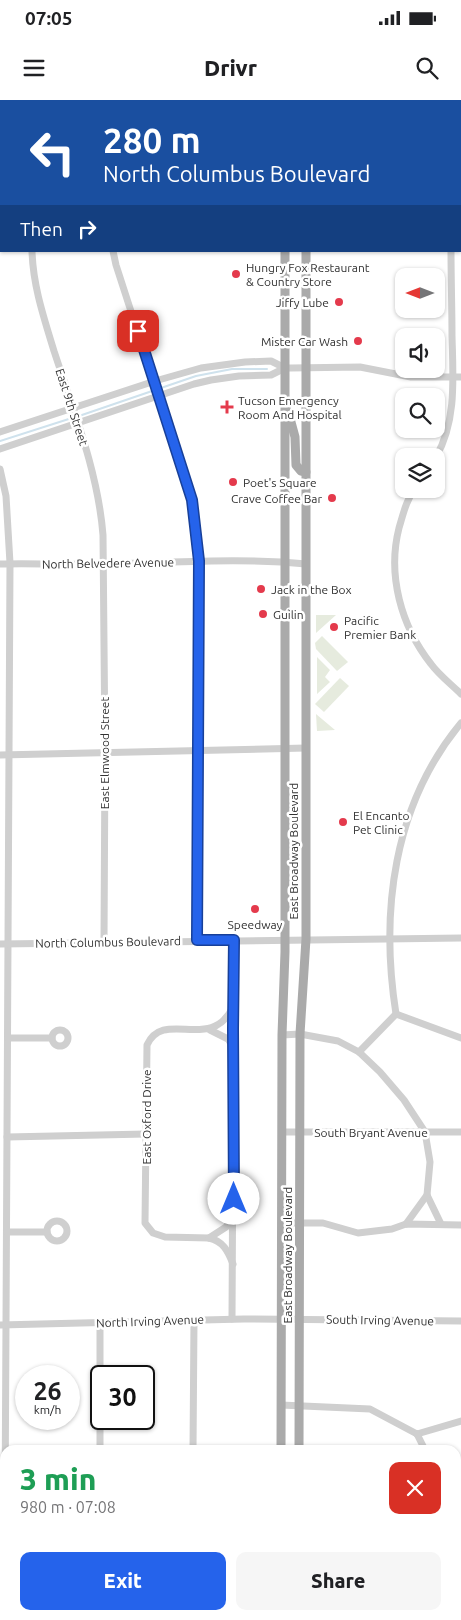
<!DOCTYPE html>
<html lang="en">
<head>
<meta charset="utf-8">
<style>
  body { margin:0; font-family:Ubuntu,sans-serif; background:#f6f6f6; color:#202124; height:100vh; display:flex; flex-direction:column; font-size:19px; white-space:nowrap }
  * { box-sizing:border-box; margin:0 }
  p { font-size:16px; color:#757577 }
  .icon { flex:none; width:28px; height:28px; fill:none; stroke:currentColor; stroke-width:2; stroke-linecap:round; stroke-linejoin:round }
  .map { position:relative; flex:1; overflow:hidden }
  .side { position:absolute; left:0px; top:1345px; width:461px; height:175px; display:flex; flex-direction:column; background:#fff; border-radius:15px 15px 0 0; box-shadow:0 1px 4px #0004 }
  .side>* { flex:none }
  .guide { position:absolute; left:0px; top:0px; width:461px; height:152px; box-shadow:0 1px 4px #0004; background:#1a4fa0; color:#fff; overflow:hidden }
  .needle { width:32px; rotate:270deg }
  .tools { position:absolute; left:395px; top:168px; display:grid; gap:10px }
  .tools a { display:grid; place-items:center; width:50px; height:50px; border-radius:10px; background:#fff; box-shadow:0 1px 4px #0004; font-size:25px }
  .speed { position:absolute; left:15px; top:1265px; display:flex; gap:10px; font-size:25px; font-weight:700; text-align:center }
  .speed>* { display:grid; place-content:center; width:65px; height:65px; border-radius:50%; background:#fff; box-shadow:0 1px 4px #0004; line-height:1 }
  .speed small { font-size:12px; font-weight:400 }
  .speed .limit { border:2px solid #111; border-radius:8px; background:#fff; color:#111 }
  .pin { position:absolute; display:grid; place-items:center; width:42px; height:42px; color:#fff; margin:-21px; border-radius:10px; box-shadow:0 2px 8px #0006 }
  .me { position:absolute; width:55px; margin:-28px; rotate:0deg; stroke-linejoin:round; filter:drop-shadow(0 0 4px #0008) }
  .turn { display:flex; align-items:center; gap:18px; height:105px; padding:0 20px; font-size:22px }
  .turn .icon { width:65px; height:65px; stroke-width:2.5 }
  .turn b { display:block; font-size:35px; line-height:42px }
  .then { display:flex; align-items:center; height:48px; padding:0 20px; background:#0003; gap:10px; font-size:19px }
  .round { display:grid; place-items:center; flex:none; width:52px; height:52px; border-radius:10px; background:#f6f6f6 }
  .head { display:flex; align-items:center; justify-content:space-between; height:85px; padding:0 20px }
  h1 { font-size:30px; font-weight:800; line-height:38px; color:#1e9e55 }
  .primary-button { display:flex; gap:10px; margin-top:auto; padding:10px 20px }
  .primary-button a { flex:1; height:58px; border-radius:10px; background:#2563eb; color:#fff; font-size:20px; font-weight:800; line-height:58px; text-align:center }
  .primary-button a+a { background:#f6f6f6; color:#202124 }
  .status { display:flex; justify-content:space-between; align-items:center; height:35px; padding:0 25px; background:#fff; direction:ltr }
  .status svg { height:14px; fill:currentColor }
  header { display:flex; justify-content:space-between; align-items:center; height:65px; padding:0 20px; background:#fff; font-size:22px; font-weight:800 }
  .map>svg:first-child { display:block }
</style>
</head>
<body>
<div class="status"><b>07:05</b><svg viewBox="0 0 49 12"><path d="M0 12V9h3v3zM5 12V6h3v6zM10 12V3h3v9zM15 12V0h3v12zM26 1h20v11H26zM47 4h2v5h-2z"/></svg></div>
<header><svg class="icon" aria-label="menu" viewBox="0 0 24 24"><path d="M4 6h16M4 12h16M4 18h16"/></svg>Drivr<svg class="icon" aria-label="search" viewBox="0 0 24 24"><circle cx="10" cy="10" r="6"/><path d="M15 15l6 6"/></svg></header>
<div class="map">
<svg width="461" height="1520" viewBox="0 0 461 1520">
  <rect width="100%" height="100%" fill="#fff"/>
  <g fill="#e6ebde">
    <path d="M 316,515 L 336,515 L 316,533 Z"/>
    <path d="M 322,536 L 348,562 L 337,571 L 316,549 L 315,543 Z"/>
    <path d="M 317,557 L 330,570 L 325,577 L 330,582 L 317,594 Z"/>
    <path d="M 340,578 L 349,586 L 324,612 L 315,604 Z"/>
    <path d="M 316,614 L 335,630 L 317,631 Z"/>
    <path d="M 456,1410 L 461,1410 L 461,1453 L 456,1448 Z"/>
  </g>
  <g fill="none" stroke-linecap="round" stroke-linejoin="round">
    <g stroke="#cfe2ed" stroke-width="2">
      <path d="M 79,316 L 196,276 L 232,269 L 267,269"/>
      <path d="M 0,341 L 75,317"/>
    </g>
    <g stroke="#cfcfcf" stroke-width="7">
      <path d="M 27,0 L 27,1"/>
      <path d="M 107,0 L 107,1"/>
      <path d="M 0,103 L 1,103"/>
      <path d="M 32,151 C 33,186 44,218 54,251 C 74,312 98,372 103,435 L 105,652 L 104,842"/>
      <path d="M 113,151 L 116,165 L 192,400 L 199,461 L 197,840"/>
      <path d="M 0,332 L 155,281 L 201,268 L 245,262 L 271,261 L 285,268"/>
      <path d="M 0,349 L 194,284 L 211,280 L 239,276 L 271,275 L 285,268 L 291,268 L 360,267 L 411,277 L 461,277"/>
      <path d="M 436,357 C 457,321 453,276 452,236 C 452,208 451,180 451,151"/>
      <path d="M 0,369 L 6,396 L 10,463 L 5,1412 L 0,1412"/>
      <path d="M 415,389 C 406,400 403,415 399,428 C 387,475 401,526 431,564 C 439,575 451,584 461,594"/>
      <path d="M 0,464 C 34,463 69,465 103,464 C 171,463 239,457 306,464"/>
      <path d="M 0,655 L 306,648"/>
      <path d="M 0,844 L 461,838"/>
      <path d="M 233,907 C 211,953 164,908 147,945 L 145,1123 L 153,1133 L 165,1137 L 209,1138 C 223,1141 228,1151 233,1164"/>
      <path d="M 396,914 C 380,812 393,705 461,623"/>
      <path d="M 396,914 L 461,938"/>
      <path d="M 210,930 L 228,939 L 233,947"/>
      <circle cx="60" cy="938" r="8"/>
      <path d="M 282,935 L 300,934 L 338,941 L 359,952 L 380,972 L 404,1000 L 425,1032 L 430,1062 L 427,1095 L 441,1124"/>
      <path d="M 8,938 L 52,938"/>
      <path d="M 359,952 L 396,914"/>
      <path d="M 282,1032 L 461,1032"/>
      <path d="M 7,1037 L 146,1034"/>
      <circle cx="57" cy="1131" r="10"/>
      <path d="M 282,1123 L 323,1123 L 358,1133 L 392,1129 L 406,1124 L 461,1125"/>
      <path d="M 406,1124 L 427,1095"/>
      <path d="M 7,1132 L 47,1132"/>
      <path d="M 209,1138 L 226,1127 L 233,1118"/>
      <path d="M 232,1219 L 234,840"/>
      <path d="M 100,1223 L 100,1350"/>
      <path d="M 0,1225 L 244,1219 L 461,1221"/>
      <path d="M 281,1305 L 370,1309 L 417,1334"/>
      <path d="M 417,1334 L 461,1321"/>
      <path d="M 417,1334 L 425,1350"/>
      <path d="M 193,1350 L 194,1220"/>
      <path d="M 456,1408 L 461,1409"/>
      <path d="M 456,1451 L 461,1456"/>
      <path d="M 193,1515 L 193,1520"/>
      <path d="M 396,1515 L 400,1520"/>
      <path d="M 99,1520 L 99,1515"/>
    </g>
    <g stroke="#aaa" stroke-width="9">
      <path d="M 283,0 L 283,1"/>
      <path d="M 303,0 L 303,1"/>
      <path d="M 460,77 L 461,77"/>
      <path d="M 0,78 L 1,78"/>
      <path d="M 460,91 L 461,91"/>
      <path d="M 0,94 L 1,94"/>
      <path d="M 288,311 L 295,337 L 296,365 L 301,371 L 306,372"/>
      <path d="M 281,1350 L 282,935 L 285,852 L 285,151"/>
      <path d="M 299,1350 L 300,934 L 306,839 L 306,151"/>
      <path d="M 281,1520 L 281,1515"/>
      <path d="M 298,1520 L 298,1515"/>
    </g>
  </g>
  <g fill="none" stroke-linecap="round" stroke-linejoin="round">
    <g stroke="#184099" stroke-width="12">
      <path id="route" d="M 138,231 L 192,400 L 199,461 L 197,840 L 234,840 L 233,929 L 234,1099"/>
    </g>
    <use href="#route" stroke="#2563eb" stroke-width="9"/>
  </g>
  <g fill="#e43a4c" stroke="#fff" stroke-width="2">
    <circle cx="236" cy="174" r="5"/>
    <circle cx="339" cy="202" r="5"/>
    <circle cx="358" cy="241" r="5"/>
    <path d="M224.5 299.5h5v5h5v5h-5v5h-5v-5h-5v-5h5z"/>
    <circle cx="233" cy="382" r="5"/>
    <circle cx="332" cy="398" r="5"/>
    <circle cx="261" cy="489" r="5"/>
    <circle cx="263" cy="514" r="5"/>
    <circle cx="334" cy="527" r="5"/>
    <circle cx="343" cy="722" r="5"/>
    <circle cx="255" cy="809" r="5"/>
  </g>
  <g text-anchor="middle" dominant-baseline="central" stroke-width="5" stroke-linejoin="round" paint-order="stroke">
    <g font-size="12" fill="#323232" stroke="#fff" text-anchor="start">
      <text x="246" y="167">Hungry Fox Restaurant<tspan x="246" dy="14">&amp; Country Store</tspan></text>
      <text x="329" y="202" text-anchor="end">Jiffy Lube</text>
      <text x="348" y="241" text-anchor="end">Mister Car Wash</text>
      <text x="238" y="300">Tucson Emergency<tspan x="238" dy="14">Room And Hospital</tspan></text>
      <text x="243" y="382">Poet's Square</text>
      <text x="322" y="398" text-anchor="end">Crave Coffee Bar</text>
      <text x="271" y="489">Jack in the Box</text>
      <text x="273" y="514">Guilin</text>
      <text x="344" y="520">Pacific<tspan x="344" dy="14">Premier Bank</tspan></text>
      <text x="353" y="715">El Encanto<tspan x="353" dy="14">Pet Clinic</tspan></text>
      <text x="255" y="824" text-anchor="middle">Speedway</text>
    </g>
    <g font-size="12" fill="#323232" stroke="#fff">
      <text transform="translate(72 307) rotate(72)">East 9th Street</text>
      <text transform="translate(108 463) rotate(-1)">North Belvedere Avenue</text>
      <text transform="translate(104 653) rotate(-90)">East Elmwood Street</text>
      <text transform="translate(293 751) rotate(-90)">East Broadway Boulevard</text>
      <text transform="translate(108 842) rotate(-1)">North Columbus Boulevard</text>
      <text transform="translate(146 1017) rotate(-90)">East Oxford Drive</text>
      <text x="371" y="1032">South Bryant Avenue</text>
      <text transform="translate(287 1155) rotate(-90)">East Broadway Boulevard</text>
      <text transform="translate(380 1220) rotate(1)">South Irving Avenue</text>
      <text transform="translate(150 1221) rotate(-2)">North Irving Avenue</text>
    </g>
  </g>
</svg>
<div class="tools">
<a><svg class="needle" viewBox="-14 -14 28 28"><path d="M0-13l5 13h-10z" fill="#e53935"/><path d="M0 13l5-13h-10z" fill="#757577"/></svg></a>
<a><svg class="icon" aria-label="sound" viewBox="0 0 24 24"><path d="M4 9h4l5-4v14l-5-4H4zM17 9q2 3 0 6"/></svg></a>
<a><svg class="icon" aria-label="search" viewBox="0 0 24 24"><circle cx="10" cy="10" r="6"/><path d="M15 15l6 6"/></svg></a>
<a><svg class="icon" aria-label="layers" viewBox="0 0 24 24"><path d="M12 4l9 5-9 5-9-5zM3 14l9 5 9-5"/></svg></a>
</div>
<div class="speed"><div>26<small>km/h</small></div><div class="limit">30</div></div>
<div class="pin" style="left:138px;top:231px;background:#d93025"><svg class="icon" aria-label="arrive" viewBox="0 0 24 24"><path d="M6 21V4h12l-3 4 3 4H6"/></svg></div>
<svg class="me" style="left:234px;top:1099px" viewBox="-20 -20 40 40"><circle r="19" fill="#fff"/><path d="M0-13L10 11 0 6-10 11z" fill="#2563eb"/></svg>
<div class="guide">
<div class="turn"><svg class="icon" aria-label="left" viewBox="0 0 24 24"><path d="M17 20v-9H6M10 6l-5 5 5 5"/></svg><div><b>280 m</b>North Columbus Boulevard</div></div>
<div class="then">Then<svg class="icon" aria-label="right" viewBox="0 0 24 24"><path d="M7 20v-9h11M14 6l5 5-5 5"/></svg></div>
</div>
<section class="side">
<div class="head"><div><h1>3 min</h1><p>980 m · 07:08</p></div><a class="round" style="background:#d93025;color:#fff"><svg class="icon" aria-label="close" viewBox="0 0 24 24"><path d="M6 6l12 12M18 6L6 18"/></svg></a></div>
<div class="primary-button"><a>Exit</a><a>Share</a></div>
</section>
</div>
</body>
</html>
